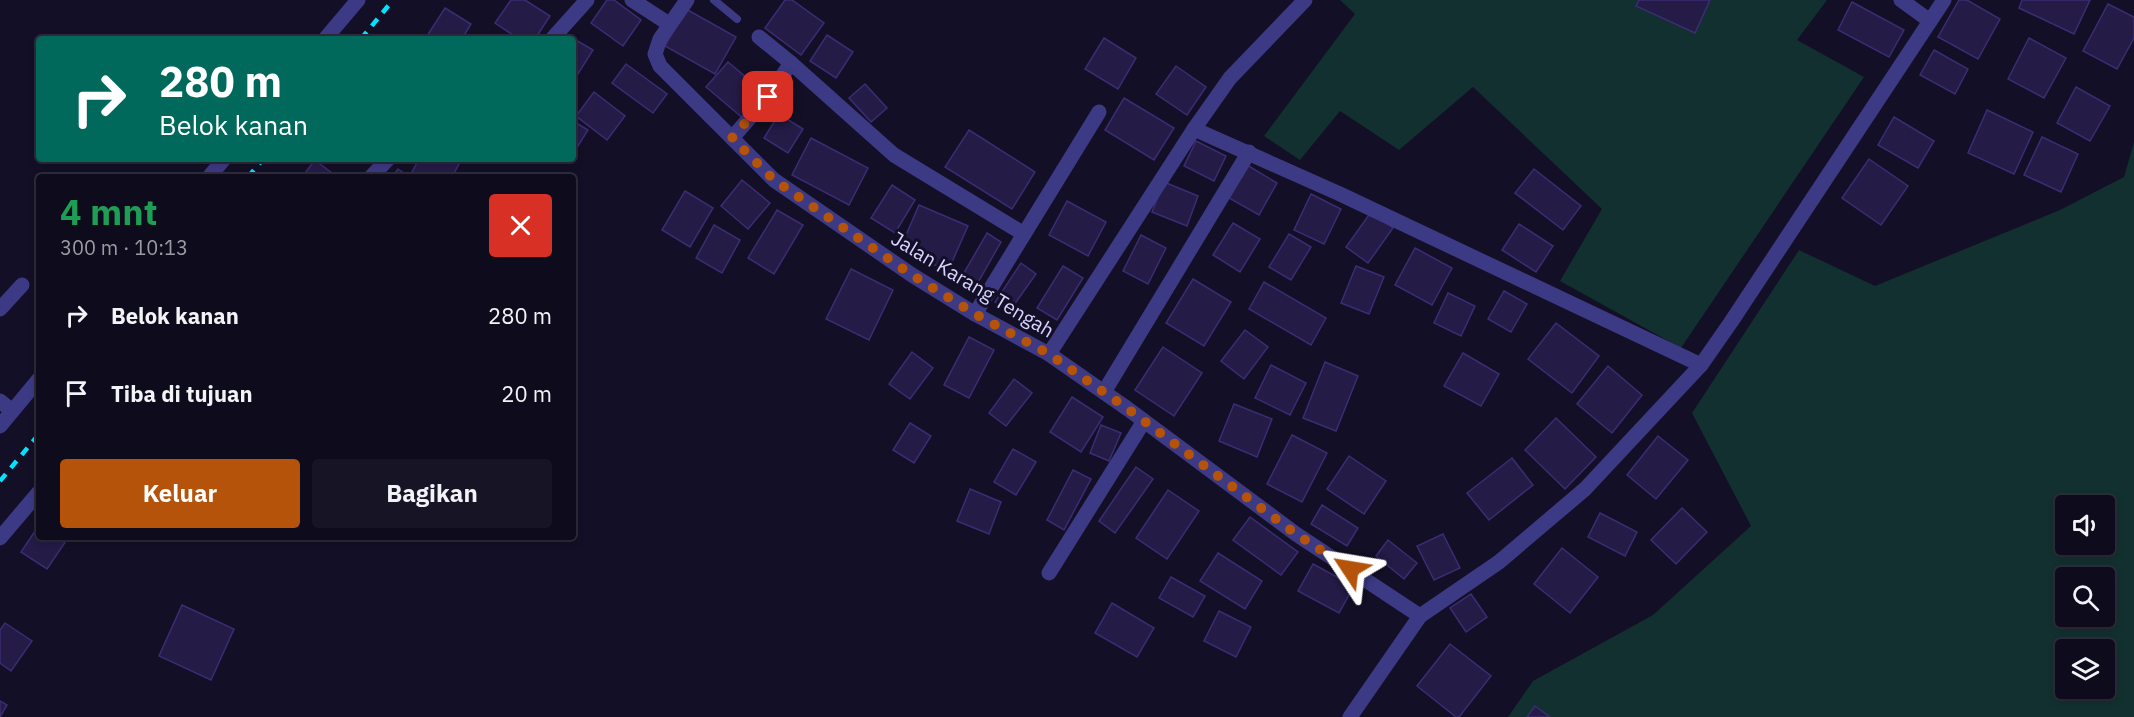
<!DOCTYPE html>
<html lang="id">
<head>
<meta charset="utf-8">
<style>
  body { margin:0; font-family:"IBM Plex Sans",sans-serif; background:#171425; color:#f1f3f6; height:100vh; display:flex; flex-direction:column; font-size:22px; white-space:nowrap }
  * { box-sizing:border-box; margin:0 }
  p { font-size:20px; color:#9b9ba3 }
  .icon { flex:none; width:33px; height:33px; fill:none; stroke:currentColor; stroke-width:2; stroke-linecap:round; stroke-linejoin:round }
  .map { position:relative; flex:1; overflow:hidden }
  .side { position:absolute; left:36px; top:174px; width:540px; height:366px; display:flex; flex-direction:column; background:#0e0b1c; border-radius:6px; box-shadow:0 3px 9px #0003,0 0 0 2px #2e2b3b }
  .side>* { flex:none }
  .guide { position:absolute; left:36px; top:36px; width:540px; height:126px; border-radius:6px; box-shadow:0 3px 9px #0003,0 0 0 2px #2e2b3b; background:#00695c; color:#fff; overflow:hidden }
  .fabs { position:absolute; left:2055px; top:495px; display:grid; gap:12px }
  .fabs a { display:grid; place-items:center; width:60px; height:60px; border-radius:6px; background:#0e0b1c; box-shadow:0 3px 9px #0003,0 0 0 2px #2e2b3b; font-size:30px }
  .pin { position:absolute; display:grid; place-items:center; width:51px; height:51px; color:#fff; margin:-26px; border-radius:12px; box-shadow:0 3px 9px #0006 }
  .me { position:absolute; width:66px; margin:-33px; rotate:303deg; stroke-linejoin:round; filter:drop-shadow(0 0 4px #0008) }
  .turn { display:flex; align-items:center; gap:21px; height:126px; padding:0 24px; font-size:27px }
  .turn .icon { width:78px; height:78px; stroke-width:2.5 }
  .turn b { display:block; font-size:42px; line-height:51px }
  .round { display:grid; place-items:center; flex:none; width:63px; height:63px; border-radius:6px; background:#171425 }
  .head { display:flex; align-items:center; justify-content:space-between; height:102px; padding:0 24px }
  h1 { font-size:36px; font-weight:700; line-height:45px; color:#1e9e55 }
  .action { display:flex; gap:12px; margin-top:auto; padding:12px 24px }
  .action a { flex:1; height:69px; border-radius:6px; background:#b45309; color:#fff; font-size:24px; font-weight:700; line-height:69px; text-align:center }
  .action a+a { background:#171425; color:#f1f3f6 }
  ul { padding:0; list-style:none }
  li { display:flex; align-items:center; gap:18px; height:78px; padding:0 24px }
  li div { flex:1 }
  li b { display:block; font-size:22px }
  li em { font-style:normal }
  .map>svg:first-child { display:block }
</style>
</head>
<body>
<div class="map">
<svg width="2134" height="717" viewBox="0 0 2134 717">
  <rect width="100%" height="100%" fill="#130f26"/>
  <g fill="#12302f" fill-rule="evenodd">
    <path d="M 1340,0 L 1827,0 L 1797,40 L 1864,77 L 1681,348 L 1560,281 L 1602,209 L 1473,87 L 1399,150 L 1340,111 L 1300,160 L 1264,136 L 1355,14 Z"/>
    <path d="M 2134,142 L 2134,717 L 1508,717 L 1533,681 L 1653,615 L 1751,526 L 1692,413 L 1799,250 L 1875,286 L 2060,210 L 2124,177 ZM 2066,506 L 2104,506 L 2104,544 L 2066,544 ZM 2066,578 L 2104,578 L 2104,616 L 2066,616 ZM 2066,650 L 2104,650 L 2104,688 L 2066,688 Z"/>
  </g>
  <g fill="#241b47" stroke="#3b2d73" stroke-width="1.5">
    <path d="M 511,0 L 525,0 L 550,16 L 535,39 L 519,39 L 495,23 Z"/>
    <path d="M 607,0 L 614,0 L 641,20 L 623,46 L 591,23 Z"/>
    <path d="M 785,0 L 792,0 L 824,23 L 801,55 L 765,28 Z"/>
    <path d="M 1639,0 L 1710,0 L 1695,33 L 1636,6 Z"/>
    <path d="M 1959,0 L 1967,0 L 2000,19 L 1978,59 L 1938,37 Z"/>
    <path d="M 2022,0 L 2090,0 L 2074,34 L 2019,8 Z"/>
    <path d="M 1852,2 L 1904,30 L 1889,57 L 1838,30 Z"/>
    <path d="M 2108,4 L 2134,17 L 2134,38 L 2117,69 L 2083,51 Z"/>
    <path d="M 445,8 L 471,24 L 462,39 L 425,39 Z"/>
    <path d="M 686,9 L 736,37 L 715,74 L 665,46 Z"/>
    <path d="M 827,35 L 853,52 L 836,78 L 810,61 Z"/>
    <path d="M 569,36 L 593,50 L 576,77 L 573,75 L 573,39 L 567,39 Z"/>
    <path d="M 1104,38 L 1136,58 L 1118,89 L 1085,69 Z"/>
    <path d="M 2029,38 L 2066,58 L 2044,98 L 2008,79 Z"/>
    <path d="M 1934,50 L 1968,69 L 1955,94 L 1920,75 Z"/>
    <path d="M 728,62 L 766,94 L 745,120 L 706,87 Z"/>
    <path d="M 626,64 L 667,94 L 653,113 L 612,83 Z"/>
    <path d="M 1176,66 L 1206,87 L 1187,115 L 1156,94 Z"/>
    <path d="M 865,84 L 887,108 L 871,122 L 849,98 Z"/>
    <path d="M 2076,87 L 2110,106 L 2090,141 L 2057,123 Z"/>
    <path d="M 594,92 L 625,116 L 607,140 L 576,116 Z"/>
    <path d="M 1124,98 L 1174,128 L 1154,160 L 1105,130 Z"/>
    <path d="M 1987,110 L 2033,132 L 2014,174 L 1968,153 Z"/>
    <path d="M 779,114 L 803,129 L 788,153 L 764,138 Z"/>
    <path d="M 1894,117 L 1934,141 L 1918,168 L 1878,145 Z"/>
    <path d="M 573,121 L 588,130 L 573,154 Z"/>
    <path d="M 969,130 L 1035,172 L 1012,209 L 945,167 Z"/>
    <path d="M 2042,137 L 2078,154 L 2061,192 L 2024,175 Z"/>
    <path d="M 811,138 L 868,168 L 849,205 L 792,175 Z"/>
    <path d="M 1196,141 L 1226,156 L 1214,181 L 1184,166 Z"/>
    <path d="M 419,159 L 449,159 L 459,164 L 452,177 L 423,177 L 412,172 Z"/>
    <path d="M 1869,159 L 1908,186 L 1881,225 L 1842,198 Z"/>
    <path d="M 315,160 L 337,177 L 302,177 Z"/>
    <path d="M 1247,165 L 1277,183 L 1259,215 L 1229,198 Z"/>
    <path d="M 398,169 L 410,177 L 392,177 Z"/>
    <path d="M 1534,169 L 1581,206 L 1563,230 L 1515,193 Z"/>
    <path d="M 742,180 L 770,203 L 748,229 L 721,206 Z"/>
    <path d="M 1164,182 L 1198,196 L 1187,226 L 1152,212 Z"/>
    <path d="M 892,185 L 915,200 L 895,233 L 871,218 Z"/>
    <path d="M 685,191 L 713,208 L 690,247 L 662,230 Z"/>
    <path d="M 1311,194 L 1341,209 L 1324,244 L 1294,230 Z"/>
    <path d="M 1067,201 L 1106,222 L 1088,256 L 1049,235 Z"/>
    <path d="M 919,205 L 968,226 L 948,271 L 900,249 Z"/>
    <path d="M 777,210 L 803,225 L 774,274 L 748,258 Z"/>
    <path d="M 1371,212 L 1393,228 L 1368,263 L 1346,247 Z"/>
    <path d="M 1233,223 L 1260,239 L 1240,272 L 1213,255 Z"/>
    <path d="M 1519,224 L 1553,246 L 1536,272 L 1502,250 Z"/>
    <path d="M 714,225 L 740,240 L 722,273 L 696,258 Z"/>
    <path d="M 987,233 L 1001,242 L 976,286 L 961,278 Z"/>
    <path d="M 1289,234 L 1311,247 L 1291,280 L 1269,267 Z"/>
    <path d="M 1141,235 L 1166,248 L 1148,284 L 1123,271 Z"/>
    <path d="M 1415,248 L 1452,268 L 1432,305 L 1395,285 Z"/>
    <path d="M 1021,263 L 1036,274 L 1009,312 L 995,302 Z"/>
    <path d="M 1063,266 L 1083,278 L 1057,320 L 1037,308 Z"/>
    <path d="M 1356,266 L 1384,277 L 1369,314 L 1341,303 Z"/>
    <path d="M 851,269 L 893,290 L 869,340 L 826,319 Z"/>
    <path d="M 1193,279 L 1231,302 L 1204,346 L 1166,323 Z"/>
    <path d="M 1264,282 L 1326,318 L 1311,345 L 1249,309 Z"/>
    <path d="M 1504,291 L 1527,304 L 1511,332 L 1488,319 Z"/>
    <path d="M 1448,293 L 1475,306 L 1461,336 L 1434,323 Z"/>
    <path d="M 1556,323 L 1599,356 L 1572,393 L 1528,359 Z"/>
    <path d="M 1245,330 L 1268,347 L 1244,379 L 1221,361 Z"/>
    <path d="M 969,337 L 994,350 L 969,398 L 944,385 Z"/>
    <path d="M 1163,347 L 1202,373 L 1174,416 L 1135,390 Z"/>
    <path d="M 912,352 L 933,368 L 910,399 L 889,384 Z"/>
    <path d="M 1463,353 L 1499,374 L 1481,406 L 1444,386 Z"/>
    <path d="M 1325,362 L 1358,376 L 1336,431 L 1303,418 Z"/>
    <path d="M 1271,365 L 1306,383 L 1290,415 L 1255,398 Z"/>
    <path d="M 1608,366 L 1642,395 L 1612,433 L 1577,404 Z"/>
    <path d="M 1014,379 L 1032,393 L 1006,426 L 989,413 Z"/>
    <path d="M 1072,397 L 1103,417 L 1081,452 L 1050,432 Z"/>
    <path d="M 1234,404 L 1272,419 L 1257,457 L 1219,441 Z"/>
    <path d="M 1556,418 L 1596,457 L 1565,489 L 1525,450 Z"/>
    <path d="M 910,423 L 931,436 L 914,463 L 893,450 Z"/>
    <path d="M 1101,425 L 1121,433 L 1109,461 L 1090,453 Z"/>
    <path d="M 1292,435 L 1327,453 L 1302,502 L 1267,484 Z"/>
    <path d="M 1658,436 L 1688,460 L 1656,499 L 1627,475 Z"/>
    <path d="M 1013,449 L 1036,462 L 1016,495 L 994,482 Z"/>
    <path d="M 1349,456 L 1386,481 L 1364,514 L 1327,489 Z"/>
    <path d="M 1512,458 L 1533,485 L 1489,520 L 1467,493 Z"/>
    <path d="M 1136,467 L 1153,479 L 1115,533 L 1099,521 Z"/>
    <path d="M 1073,470 L 1091,479 L 1064,530 L 1047,520 Z"/>
    <path d="M 970,489 L 1001,502 L 989,534 L 957,521 Z"/>
    <path d="M 1168,490 L 1199,511 L 1167,559 L 1136,538 Z"/>
    <path d="M 1322,505 L 1358,528 L 1347,546 L 1311,524 Z"/>
    <path d="M 1682,508 L 1707,532 L 1676,564 L 1651,540 Z"/>
    <path d="M 1600,513 L 1637,532 L 1625,556 L 1588,537 Z"/>
    <path d="M 1250,517 L 1298,552 L 1281,575 L 1233,540 Z"/>
    <path d="M 39,525 L 39,537 L 68,538 L 47,569 L 21,552 Z"/>
    <path d="M 1443,534 L 1460,568 L 1434,580 L 1417,546 Z"/>
    <path d="M 1388,540 L 1417,563 L 1404,579 L 1376,556 Z"/>
    <path d="M 1562,548 L 1598,577 L 1570,613 L 1534,584 Z"/>
    <path d="M 1218,553 L 1262,581 L 1245,609 L 1200,581 Z"/>
    <path d="M 1313,564 L 1354,586 L 1339,613 L 1298,591 Z"/>
    <path d="M 1171,577 L 1205,596 L 1193,617 L 1159,598 Z"/>
    <path d="M 1471,594 L 1487,617 L 1466,632 L 1450,608 Z"/>
    <path d="M 1112,603 L 1154,628 L 1137,657 L 1095,633 Z"/>
    <path d="M 182,605 L 234,629 L 211,680 L 159,656 Z"/>
    <path d="M 1219,611 L 1251,627 L 1236,657 L 1204,641 Z"/>
    <path d="M 5,623 L 32,641 L 11,671 L 0,663 L 0,630 Z"/>
    <path d="M 1450,644 L 1491,676 L 1459,717 L 1456,717 L 1417,686 Z"/>
    <path d="M 0,701 L 7,705 L 0,717 Z"/>
    <path d="M 1535,706 L 1550,717 L 1527,717 Z"/>
  </g>
  <g fill="none" stroke-linecap="round" stroke-linejoin="round">
    <path stroke="#3d3a85" stroke-width="8" d="M 714,0 L 737,19"/>
    <g stroke="#3d3a85" stroke-width="15">
      <path d="M 632,0 L 669,24"/>
      <path d="M 687,0 L 660,39 L 655,54 L 660,66 L 774,180 L 912,275 L 975,314 L 1049,354 L 1128,409 L 1296,534 L 1420,616 L 1350,717"/>
      <path d="M 1901,0 L 1930,21"/>
      <path d="M 759,37 L 791,63 L 894,155 L 1024,234"/>
      <path d="M 325,39 L 358,0"/>
      <path d="M 552,39 L 587,0"/>
      <path d="M 1194,129 L 1340,194 L 1701,365"/>
      <path d="M 732,138 L 768,97 L 791,63"/>
      <path d="M 209,177 L 224,159"/>
      <path d="M 371,177 L 388,159"/>
      <path d="M 0,309 L 22,285"/>
      <path d="M 975,314 L 1099,112"/>
      <path d="M 1049,354 L 1194,129 L 1230,78 L 1305,0"/>
      <path d="M 1104,392 L 1249,152"/>
      <path d="M 0,401 L 12,411"/>
      <path d="M 0,426 L 39,379"/>
      <path d="M 0,538 L 39,492"/>
      <path d="M 1049,573 L 1144,421"/>
      <path d="M 1420,616 L 1499,562 L 1585,489 L 1701,365 L 1731,322 L 1944,0"/>
    </g>
    <g stroke="#00e5ff" stroke-width="4.5" stroke-dasharray="9 8" stroke-linecap="butt">
      <path d="M 361,39 L 393,0"/>
      <path d="M 248,177 L 263,159"/>
      <path d="M 0,481 L 39,434"/>
    </g>
  </g>
  <g fill="none" stroke-linecap="round" stroke-linejoin="round">
    <path stroke="#b45309" stroke-width="10" stroke-dasharray="0 18" d="M 768,97 L 732,138 L 774,180 L 912,275 L 975,314 L 1049,354 L 1128,409 L 1296,534 L 1350,569"/>
  </g>
  <g text-anchor="middle" dominant-baseline="central" stroke-width="6" stroke-linejoin="round" paint-order="stroke">
    <g font-size="20" fill="#d9d4ff" stroke="#130f26">
      <text transform="translate(973 284) rotate(31)">Jalan Karang Tengah</text>
    </g>
  </g>
</svg>
<div class="fabs">
<a><svg class="icon" aria-label="sound" viewBox="0 0 24 24"><path d="M4 9h4l5-4v14l-5-4H4zM17 9q2 3 0 6"/></svg></a>
<a><svg class="icon" aria-label="search" viewBox="0 0 24 24"><circle cx="10" cy="10" r="6"/><path d="M15 15l6 6"/></svg></a>
<a><svg class="icon" aria-label="layers" viewBox="0 0 24 24"><path d="M12 4l9 5-9 5-9-5zM3 14l9 5 9-5"/></svg></a>
</div>
<div class="pin" style="left:768px;top:97px;background:#d93025"><svg class="icon" aria-label="arrive" viewBox="0 0 24 24"><path d="M6 21V4h12l-3 4 3 4H6"/></svg></div>
<svg class="me" style="left:1350px;top:569px" viewBox="-20 -20 40 40"><path d="M0-17L14 15 0 8-14 15z" fill="#b45309" stroke="#fff" stroke-width="4"/></svg>
<div class="guide">
<div class="turn"><svg class="icon" aria-label="right" viewBox="0 0 24 24"><path d="M7 20v-9h11M14 6l5 5-5 5"/></svg><div><b>280 m</b>Belok kanan</div></div>
</div>
<section class="side">
<div class="head"><div><h1>4 mnt</h1><p>300 m · 10:13</p></div><a class="round" style="background:#d93025;color:#fff"><svg class="icon" aria-label="close" viewBox="0 0 24 24"><path d="M6 6l12 12M18 6L6 18"/></svg></a></div>
<ul>
<li><svg class="icon" aria-label="right" viewBox="0 0 24 24"><path d="M7 20v-9h11M14 6l5 5-5 5"/></svg><div><b>Belok kanan</b></div><em>280 m</em></li>
<li><svg class="icon" aria-label="arrive" viewBox="0 0 24 24"><path d="M6 21V4h12l-3 4 3 4H6"/></svg><div><b>Tiba di tujuan</b></div><em>20 m</em></li>
</ul>
<div class="action"><a>Keluar</a><a>Bagikan</a></div>
</section>
</div>
</body>
</html>
